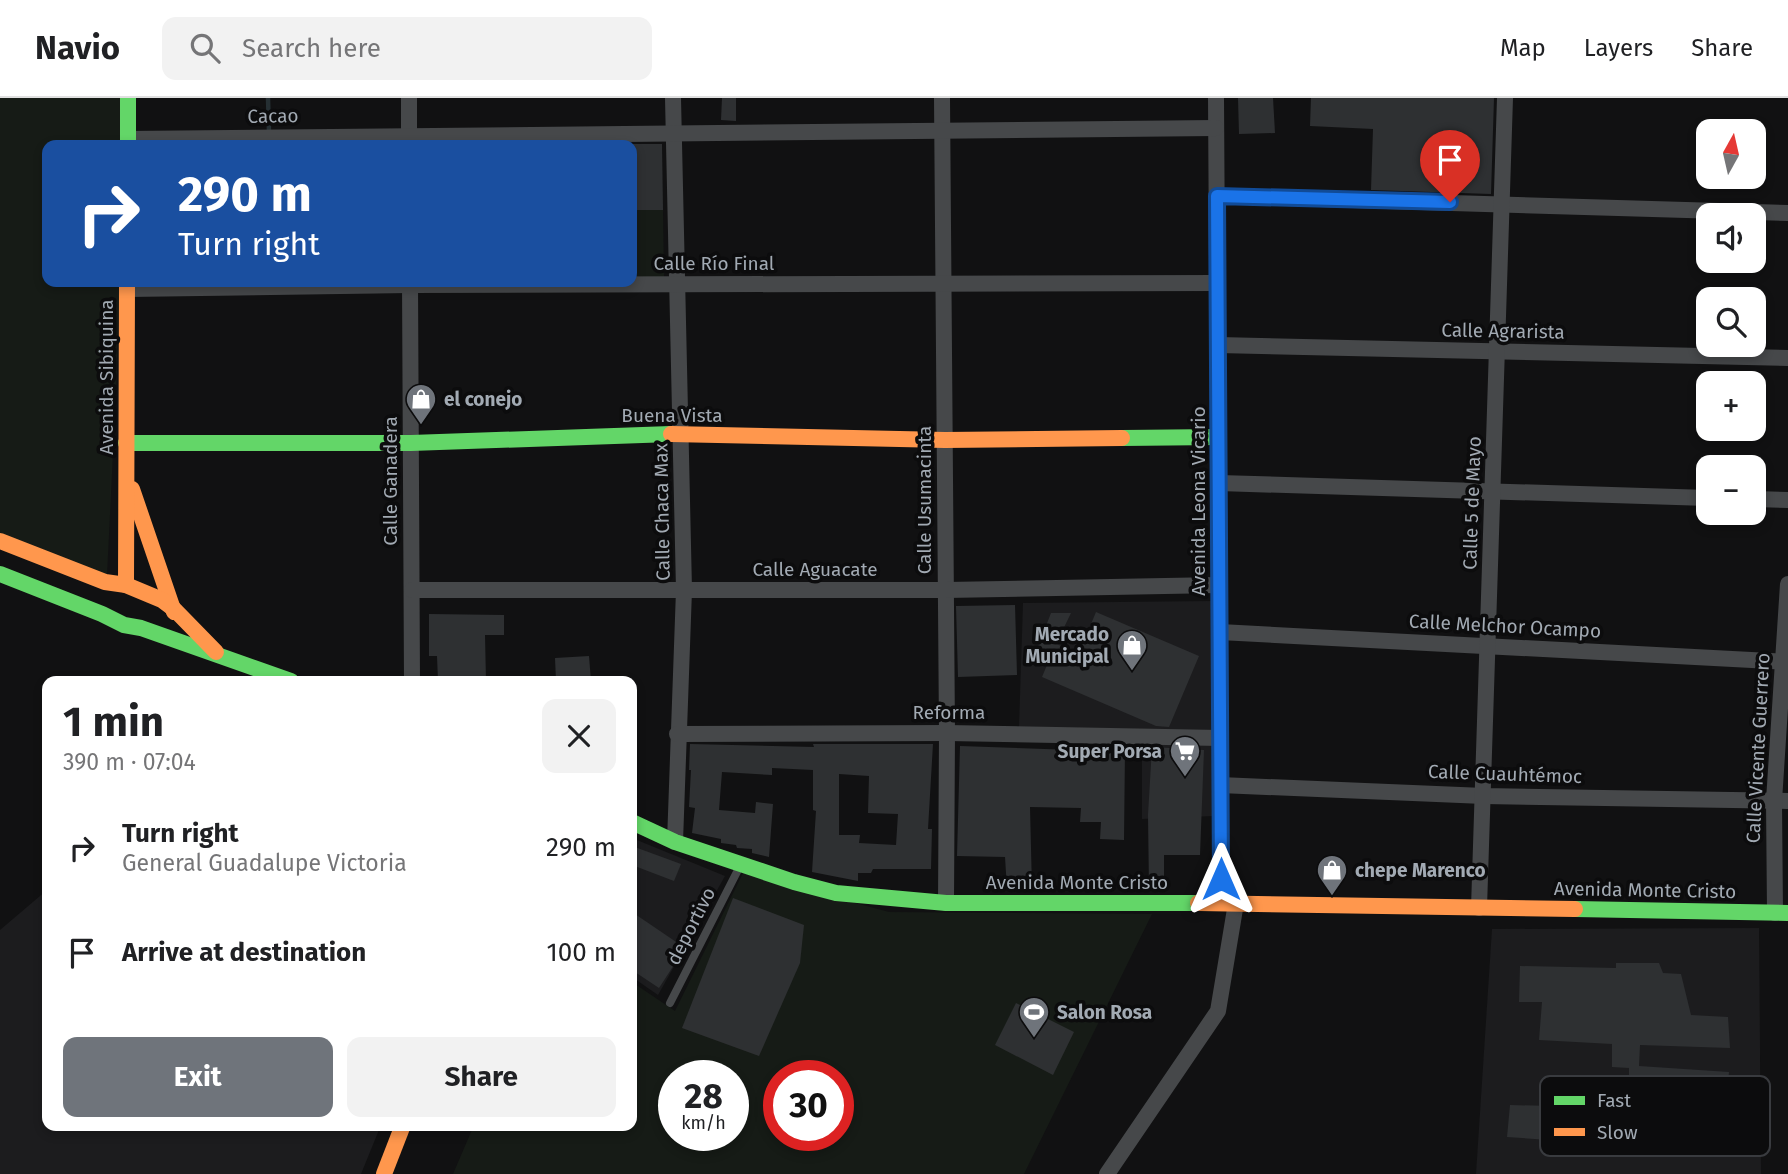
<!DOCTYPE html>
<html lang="en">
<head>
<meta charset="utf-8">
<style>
  body { margin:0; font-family:"Fira Sans",sans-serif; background:#f2f2f2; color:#202124; height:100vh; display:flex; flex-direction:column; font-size:26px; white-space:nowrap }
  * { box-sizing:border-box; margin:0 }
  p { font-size:23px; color:#757577 }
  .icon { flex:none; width:38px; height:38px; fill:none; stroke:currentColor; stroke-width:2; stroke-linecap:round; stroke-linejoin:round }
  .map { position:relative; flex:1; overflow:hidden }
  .side { position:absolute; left:42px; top:578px; width:595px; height:455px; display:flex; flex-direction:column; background:#fff; border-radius:14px; box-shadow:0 4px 10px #0003 }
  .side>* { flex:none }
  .banner { position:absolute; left:42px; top:42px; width:595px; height:147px; border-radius:14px; box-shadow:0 4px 10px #0003; background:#1a4fa0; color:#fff; overflow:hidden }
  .needle { width:46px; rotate:8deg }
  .tools { position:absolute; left:1696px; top:21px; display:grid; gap:14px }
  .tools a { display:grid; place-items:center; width:70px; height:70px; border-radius:14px; background:#fff; box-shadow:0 4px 10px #0003; font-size:35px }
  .speed { position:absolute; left:658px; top:962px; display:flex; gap:14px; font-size:35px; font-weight:700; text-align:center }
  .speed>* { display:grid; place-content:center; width:91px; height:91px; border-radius:50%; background:#fff; box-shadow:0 4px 10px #0003; line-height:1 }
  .speed small { font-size:18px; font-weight:400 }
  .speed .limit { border:10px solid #d22; background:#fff; color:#111 }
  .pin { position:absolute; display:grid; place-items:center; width:60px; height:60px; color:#fff; margin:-72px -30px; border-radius:50% 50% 50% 0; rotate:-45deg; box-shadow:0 0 7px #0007 }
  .pin .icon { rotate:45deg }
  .me { position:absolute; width:77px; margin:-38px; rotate:0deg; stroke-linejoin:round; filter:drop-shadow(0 0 5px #0008) }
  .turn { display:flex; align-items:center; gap:24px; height:147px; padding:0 21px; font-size:32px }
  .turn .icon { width:91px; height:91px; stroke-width:2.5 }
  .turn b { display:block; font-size:49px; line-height:60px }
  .round { display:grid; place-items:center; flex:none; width:74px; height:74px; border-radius:14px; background:#f2f2f2 }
  .overview { display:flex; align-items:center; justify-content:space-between; height:119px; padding:0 21px }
  h1 { font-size:42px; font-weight:700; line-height:52px }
  .button { display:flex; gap:14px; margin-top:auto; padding:14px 21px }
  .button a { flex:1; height:80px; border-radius:14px; background:#6f747b; color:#fff; font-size:28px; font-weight:700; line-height:80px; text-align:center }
  .button a+a { background:#f2f2f2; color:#202124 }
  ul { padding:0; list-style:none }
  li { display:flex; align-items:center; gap:21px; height:105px; padding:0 21px }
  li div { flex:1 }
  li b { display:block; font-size:26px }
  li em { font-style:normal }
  header { display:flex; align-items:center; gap:42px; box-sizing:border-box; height:98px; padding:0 35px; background:#fff; border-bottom:2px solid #e0e0e0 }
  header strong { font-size:33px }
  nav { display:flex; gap:38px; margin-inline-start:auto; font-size:24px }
  .search { width:490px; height:63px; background:#f2f2f2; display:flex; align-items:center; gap:18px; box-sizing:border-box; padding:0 24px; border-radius:14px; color:#757577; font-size:26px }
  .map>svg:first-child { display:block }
</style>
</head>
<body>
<header>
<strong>Navio</strong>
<div class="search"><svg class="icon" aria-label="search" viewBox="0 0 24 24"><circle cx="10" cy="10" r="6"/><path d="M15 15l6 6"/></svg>Search here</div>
<nav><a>Map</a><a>Layers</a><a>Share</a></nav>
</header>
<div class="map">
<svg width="1788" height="1076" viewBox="0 0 1788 1076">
  <rect width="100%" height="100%" fill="#111112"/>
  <g fill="#1c1c1e">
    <path d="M 1213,503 L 1214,718 L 1142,721 L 1142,631 L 1019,629 L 1023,505 Z"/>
    <path d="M 632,740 L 725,778 L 658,897 L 632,879 Z"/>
    <path d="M 47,792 L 47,1027 L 381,1027 L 361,1076 L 0,1076 L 0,832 Z"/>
    <path d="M 1759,830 L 1761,1076 L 1476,1076 L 1492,831 Z"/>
  </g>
  <g fill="#161b16" fill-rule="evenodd">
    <path d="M 0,0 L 121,0 L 121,47 L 47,47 L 47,184 L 119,184 L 117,273 L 107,478 L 0,437 Z"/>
    <path d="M 632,112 L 663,112 L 664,179 L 632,180 Z"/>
    <path d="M 743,775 L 889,814 L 1152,816 L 1024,1076 L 453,1076 L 474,1027 L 632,1027 L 632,884 L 675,913 ZM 674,978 L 733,978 L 733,1038 L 674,1038 ZM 779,978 L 838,978 L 838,1038 L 779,1038 Z"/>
  </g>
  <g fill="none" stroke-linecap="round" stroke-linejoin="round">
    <path stroke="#252f33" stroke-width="4.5" d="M 268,0 L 269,34"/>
  </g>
  <g fill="#2e3032" fill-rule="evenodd">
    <path d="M 722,0 L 736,0 L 736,23 L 721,22 Z"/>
    <path d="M 1238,0 L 1273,0 L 1275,35 L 1239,36 Z"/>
    <path d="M 1311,0 L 1494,0 L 1491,96 L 1371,92 L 1373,31 L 1310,28 Z"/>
    <path d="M 632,46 L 662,46 L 663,112 L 632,112 Z"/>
    <path d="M 1015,507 L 1017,577 L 958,579 L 956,508 Z"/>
    <path d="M 1096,514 L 1199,558 L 1169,629 L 1156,628 L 1042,579 L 1047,567 L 1033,561 L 1051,515 L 1071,515 L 1056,546 L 1079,555 Z"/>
    <path d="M 429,516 L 504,517 L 504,537 L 485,537 L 486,583 L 438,583 L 437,558 L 429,558 Z"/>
    <path d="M 589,558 L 591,583 L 556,583 L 555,560 Z"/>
    <path d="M 690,646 L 814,649 L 813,646 L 933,646 L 928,731 L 932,731 L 931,771 L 873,771 L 871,775 L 858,775 L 858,783 L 812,774 L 816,713 L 813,712 L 813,672 L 772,670 L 772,677 L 722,674 L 719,712 L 755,715 L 756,704 L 773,706 L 769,759 L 752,755 L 752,751 L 737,750 L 736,747 L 721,745 L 721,741 L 692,735 L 695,710 L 689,709 L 691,672 L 689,672 ZM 839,676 L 869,678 L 868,715 L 898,716 L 896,747 L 859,745 L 860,737 L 839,737 Z"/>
    <path d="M 960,648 L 1102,653 L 1102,650 L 1125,651 L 1124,742 L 1100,741 L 1101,724 L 1080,724 L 1081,710 L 1030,709 L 1032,791 L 1007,791 L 1005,759 L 957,758 Z"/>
    <path d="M 1152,649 L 1204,652 L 1200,757 L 1164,757 L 1164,791 L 1149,791 L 1148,717 Z"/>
    <path d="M 632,748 L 681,766 L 674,783 L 632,767 Z"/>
    <path d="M 733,800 L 804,827 L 800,865 L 759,958 L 682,930 Z"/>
    <path d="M 632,814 L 685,850 L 659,890 L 632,872 Z"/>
    <path d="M 1616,865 L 1659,865 L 1663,875 L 1681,876 L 1691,917 L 1728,919 L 1730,950 L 1640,947 L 1639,968 L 1729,974 L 1725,1016 L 1738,1017 L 1739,1047 L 1691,1042 L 1691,998 L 1656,995 L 1651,1046 L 1620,1042 L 1620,1015 L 1629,1015 L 1629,970 L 1612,969 L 1612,946 L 1539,942 L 1542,904 L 1519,904 L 1520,868 L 1616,870 Z"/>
    <path d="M 1016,905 L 1074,934 L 1053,977 L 995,947 Z"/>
    <path d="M 1510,1007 L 1589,1009 L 1590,1045 L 1507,1039 Z"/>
  </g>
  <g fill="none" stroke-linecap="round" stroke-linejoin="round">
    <path stroke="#46484a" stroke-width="8" d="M 670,905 L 740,768"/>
    <g stroke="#46484a" stroke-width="16">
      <path d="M 409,0 L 409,47"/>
      <path d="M 673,0 L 684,492 L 675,744"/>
      <path d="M 942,0 L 947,635 L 946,805"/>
      <path d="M 1216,0 L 1221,805"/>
      <path d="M 128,41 C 491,35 854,35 1216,30"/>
      <path d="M 1217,98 L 1788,115"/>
      <path d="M 410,184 L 412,583"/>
      <path d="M 127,191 L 410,187 L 1217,185"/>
      <path d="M 1218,247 L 1788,260"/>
      <path d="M 1219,385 L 1708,400"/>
      <path d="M 1754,401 L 1788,402"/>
      <path d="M 412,492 L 946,492 L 1219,487"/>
      <path d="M 1220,534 L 1788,564"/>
      <path d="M 677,636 L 947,635 L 1220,640"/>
      <path d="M 1220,687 L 1484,698 L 1788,703"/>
      <path d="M 1479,810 L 1505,0"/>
      <path d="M 1775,815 L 1774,703 L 1788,486"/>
      <path d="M 1107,1076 L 1218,913 L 1236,805"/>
    </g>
    <g stroke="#63d668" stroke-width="16">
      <path d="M 128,0 L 128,47"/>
      <path d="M 1122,340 L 1218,339"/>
      <path d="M 126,345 L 411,345 L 671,336"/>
      <path d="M 0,476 L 102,516 L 124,527 L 141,530 L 291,583"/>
      <path d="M 632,724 L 675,744 L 794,784 L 836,795 L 946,805 L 1198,805"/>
      <path d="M 1575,811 L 1788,815"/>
    </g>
    <g stroke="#ff974d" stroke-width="16">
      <path d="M 671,336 L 945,342 L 1122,340"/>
      <path d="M 132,391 L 174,514"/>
      <path d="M 0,443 L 105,484 L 126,487 L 162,502 L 174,511 L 216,554"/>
      <path d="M 126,487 L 127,184"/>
      <path d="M 1198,805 L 1575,811"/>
      <path d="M 384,1076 L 403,1027"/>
    </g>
  </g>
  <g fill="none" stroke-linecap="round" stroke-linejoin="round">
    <g stroke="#114b97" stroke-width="18">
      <path id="route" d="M 1221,781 L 1217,98 L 1450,104"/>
    </g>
    <use href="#route" stroke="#1a73e8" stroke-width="12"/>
  </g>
  <defs>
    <g id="shop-pin" transform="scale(1.575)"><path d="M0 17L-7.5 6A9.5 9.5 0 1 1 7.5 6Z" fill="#6f747b" stroke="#0c0c0d"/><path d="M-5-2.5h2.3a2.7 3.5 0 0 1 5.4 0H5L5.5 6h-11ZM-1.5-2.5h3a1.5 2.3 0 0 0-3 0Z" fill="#fff"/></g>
    <g id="supermarket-pin" transform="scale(1.575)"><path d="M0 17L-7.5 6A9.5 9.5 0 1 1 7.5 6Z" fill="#6f747b" stroke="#0c0c0d"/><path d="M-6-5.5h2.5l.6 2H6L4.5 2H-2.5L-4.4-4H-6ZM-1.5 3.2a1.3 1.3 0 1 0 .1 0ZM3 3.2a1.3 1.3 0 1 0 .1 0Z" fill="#fff"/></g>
    <g id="stadium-pin" transform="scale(1.575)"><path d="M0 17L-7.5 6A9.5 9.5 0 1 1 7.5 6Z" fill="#6f747b" stroke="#0c0c0d"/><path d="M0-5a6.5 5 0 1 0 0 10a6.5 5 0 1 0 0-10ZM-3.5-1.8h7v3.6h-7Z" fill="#fff"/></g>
  </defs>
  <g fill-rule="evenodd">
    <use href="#shop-pin" x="421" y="301"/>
    <use href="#shop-pin" x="1132" y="547"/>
    <use href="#supermarket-pin" x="1185" y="653"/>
    <use href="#shop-pin" x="1332" y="772"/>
    <use href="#stadium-pin" x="1034" y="914"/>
  </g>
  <g text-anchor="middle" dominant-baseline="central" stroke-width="7" stroke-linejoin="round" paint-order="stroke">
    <g font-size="19" fill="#a2aab3" stroke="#0c0c0d">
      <text transform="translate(273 18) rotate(-1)">Cacao</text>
      <text x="714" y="165">Calle Río Final</text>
      <text transform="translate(1503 233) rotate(1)">Calle Agrarista</text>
      <text transform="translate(106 279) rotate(-90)">Avenida Sibiquina</text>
      <text x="672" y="317">Buena Vista</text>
      <text transform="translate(390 383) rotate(-90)">Calle Ganadera</text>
      <text transform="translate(924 402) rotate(-90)">Calle Usumacinta</text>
      <text transform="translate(1198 403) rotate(-90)">Avenida Leona Vicario</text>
      <text transform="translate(1472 405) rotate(-88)">Calle 5 de Mayo</text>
      <text transform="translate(662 414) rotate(-91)">Calle Chaca Max</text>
      <text x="815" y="471">Calle Aguacate</text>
      <text transform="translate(1505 528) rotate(3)">Calle Melchor Ocampo</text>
      <text x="949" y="614">Reforma</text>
      <text transform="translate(1758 650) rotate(-87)">Calle Vicente Guerrero</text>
      <text transform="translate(1505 676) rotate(2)">Calle Cuauhtémoc</text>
      <text x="1077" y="784">Avenida Monte Cristo</text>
      <text transform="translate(1645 792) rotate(1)">Avenida Monte Cristo</text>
      <text transform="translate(691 828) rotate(-63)">deportivo</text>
    </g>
    <g font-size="19" font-weight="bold" fill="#a2aab3" stroke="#0c0c0d" text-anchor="start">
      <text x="444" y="301">el conejo</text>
      <text x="1109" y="536" text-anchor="end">Mercado<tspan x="1109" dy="22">Municipal</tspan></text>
      <text x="1162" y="653" text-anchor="end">Super Porsa</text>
      <text x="1355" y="772">chepe Marenco</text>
      <text x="1057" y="914">Salon Rosa</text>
    </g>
  </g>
  <rect x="1540" y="978" width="230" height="80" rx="10" fill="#0c0c0d" stroke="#393b3f" stroke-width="2"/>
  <rect x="1554" y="998" width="31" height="9" fill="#63d668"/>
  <rect x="1554" y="1030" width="31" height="8" fill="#ff974d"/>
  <g font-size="19" fill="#a2aab3">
    <text x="1597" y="1009">Fast</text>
    <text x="1597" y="1041">Slow</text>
  </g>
</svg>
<div class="tools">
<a><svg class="needle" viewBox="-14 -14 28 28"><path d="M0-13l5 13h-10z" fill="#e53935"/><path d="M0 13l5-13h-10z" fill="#757577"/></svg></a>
<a><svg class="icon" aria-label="sound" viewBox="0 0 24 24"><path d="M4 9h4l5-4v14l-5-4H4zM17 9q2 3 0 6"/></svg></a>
<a><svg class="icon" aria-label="search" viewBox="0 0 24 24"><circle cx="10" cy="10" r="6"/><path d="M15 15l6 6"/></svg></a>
<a>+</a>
<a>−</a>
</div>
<div class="speed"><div>28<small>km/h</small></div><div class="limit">30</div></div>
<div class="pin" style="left:1450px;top:104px;background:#d93025"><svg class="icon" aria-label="arrive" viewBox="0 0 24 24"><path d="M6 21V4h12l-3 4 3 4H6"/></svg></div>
<svg class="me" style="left:1221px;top:781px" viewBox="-20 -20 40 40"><path d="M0-17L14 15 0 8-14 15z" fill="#1a73e8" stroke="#fff" stroke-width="4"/></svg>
<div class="banner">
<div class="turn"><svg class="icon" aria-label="right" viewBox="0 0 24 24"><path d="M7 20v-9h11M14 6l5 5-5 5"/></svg><div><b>290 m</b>Turn right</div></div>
</div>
<section class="side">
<div class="overview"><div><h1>1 min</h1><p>390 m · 07:04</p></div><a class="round"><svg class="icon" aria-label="close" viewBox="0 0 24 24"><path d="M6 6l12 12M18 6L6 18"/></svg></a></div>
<ul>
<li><svg class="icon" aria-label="right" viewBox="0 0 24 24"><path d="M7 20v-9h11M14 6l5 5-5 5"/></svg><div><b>Turn right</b><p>General Guadalupe Victoria</p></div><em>290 m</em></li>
<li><svg class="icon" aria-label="arrive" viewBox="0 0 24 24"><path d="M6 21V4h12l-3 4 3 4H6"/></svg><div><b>Arrive at destination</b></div><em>100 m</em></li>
</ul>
<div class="button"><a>Exit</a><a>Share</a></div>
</section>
</div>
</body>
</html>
